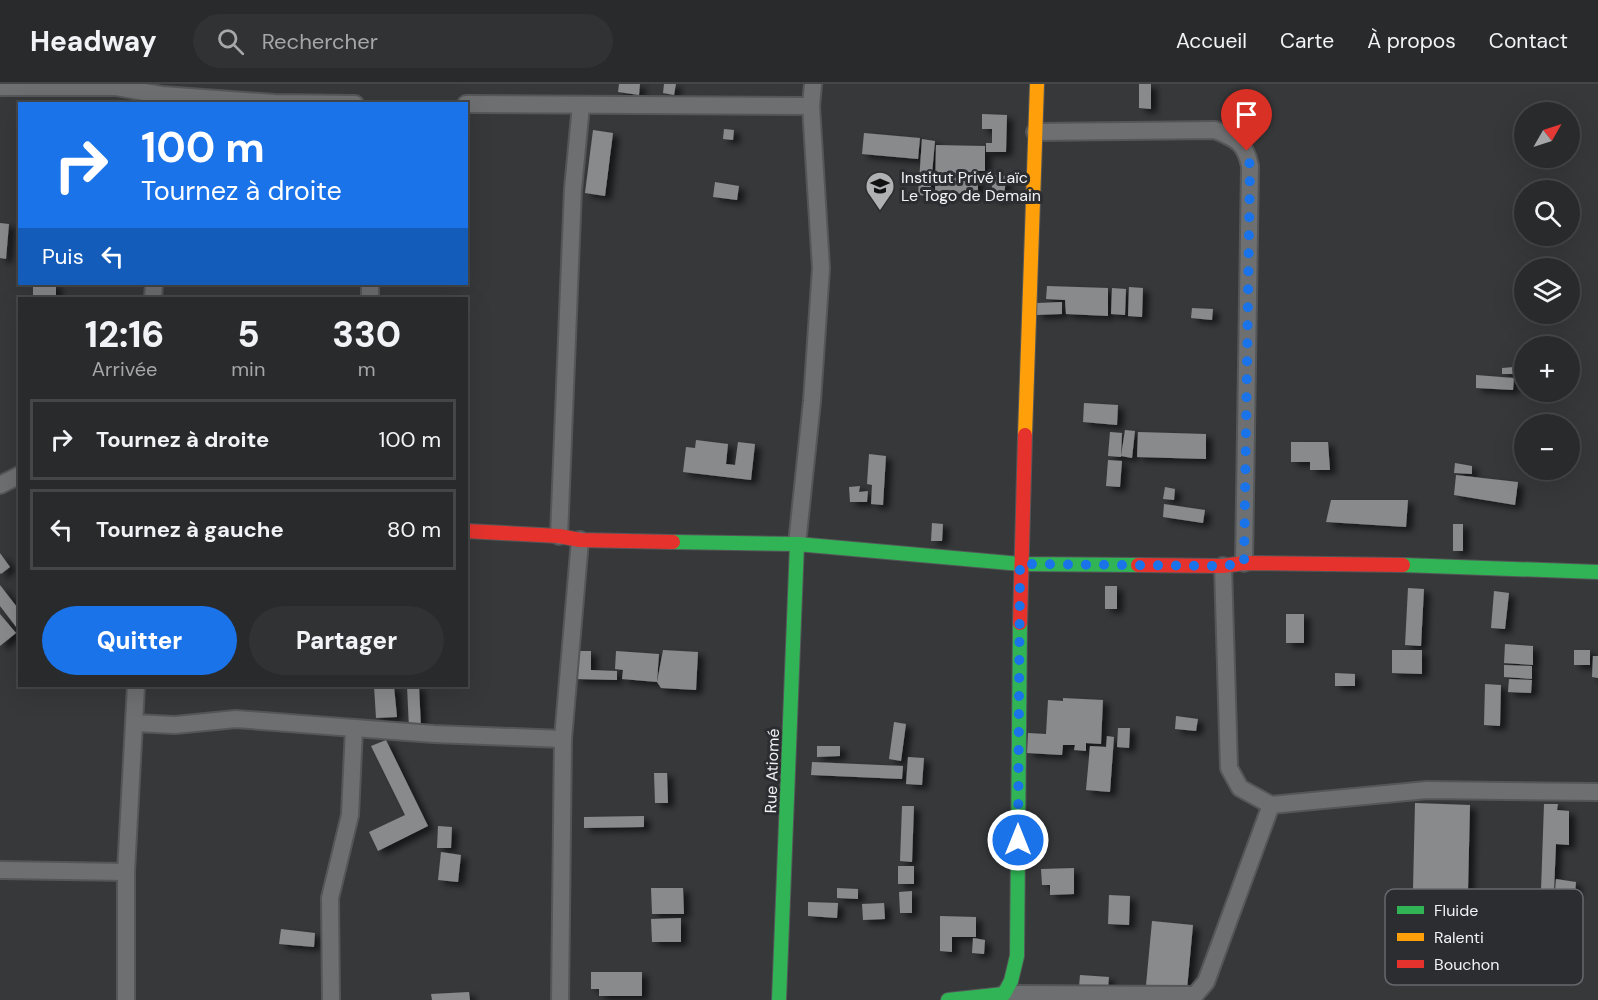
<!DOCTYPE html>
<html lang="fr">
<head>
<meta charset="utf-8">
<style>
  body { margin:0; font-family:"DM Sans",sans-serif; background:#303234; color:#f1f3f6; height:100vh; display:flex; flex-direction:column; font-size:22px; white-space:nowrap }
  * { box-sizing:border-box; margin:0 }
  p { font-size:20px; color:#a5a7a9 }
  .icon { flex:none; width:33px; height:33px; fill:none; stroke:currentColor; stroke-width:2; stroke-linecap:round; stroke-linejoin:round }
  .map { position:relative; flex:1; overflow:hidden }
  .panel { position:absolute; left:18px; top:213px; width:450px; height:390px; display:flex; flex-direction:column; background:#282a2c; border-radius:0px; box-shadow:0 6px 24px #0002,0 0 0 2px #444648 }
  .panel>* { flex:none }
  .top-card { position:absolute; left:18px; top:18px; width:450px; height:183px; border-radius:0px; box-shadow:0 6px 24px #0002,0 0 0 2px #444648; background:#1a73e8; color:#fff; overflow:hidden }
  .needle { width:39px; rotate:51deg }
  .tools { position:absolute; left:1514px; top:18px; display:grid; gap:12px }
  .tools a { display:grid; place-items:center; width:66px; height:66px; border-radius:50%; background:#282a2c; box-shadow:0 6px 24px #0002,0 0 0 2px #444648; font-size:30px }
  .pin { position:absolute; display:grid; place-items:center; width:51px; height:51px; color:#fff; margin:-62px -26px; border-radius:50% 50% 50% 0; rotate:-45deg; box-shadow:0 0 6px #0007 }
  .pin .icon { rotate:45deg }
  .me { position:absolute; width:66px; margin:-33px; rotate:0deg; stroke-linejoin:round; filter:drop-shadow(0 0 4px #0008) }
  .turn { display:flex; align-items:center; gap:21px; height:126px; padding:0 24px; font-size:27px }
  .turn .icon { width:78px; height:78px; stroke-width:2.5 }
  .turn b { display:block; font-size:42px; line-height:51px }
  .then { display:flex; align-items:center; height:57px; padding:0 24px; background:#0003; gap:12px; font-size:22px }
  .eta { display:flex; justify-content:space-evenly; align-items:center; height:102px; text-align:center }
  .eta b { font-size:36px; font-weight:800; line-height:42px }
  .primary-button { display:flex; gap:12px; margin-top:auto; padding:12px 24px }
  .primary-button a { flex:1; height:69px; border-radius:36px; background:#1a73e8; color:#fff; font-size:24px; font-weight:800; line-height:69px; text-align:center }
  .primary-button a+a { background:#303234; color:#f1f3f6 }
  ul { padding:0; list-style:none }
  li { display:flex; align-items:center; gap:18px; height:81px; margin:0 12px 9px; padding:0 12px; border:3px solid #444648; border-radius:0px }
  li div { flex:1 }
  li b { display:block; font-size:22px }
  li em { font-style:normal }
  header { display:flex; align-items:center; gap:36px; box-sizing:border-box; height:84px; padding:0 30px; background:#282a2c; border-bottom:2px solid #444648 }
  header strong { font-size:28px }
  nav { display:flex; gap:33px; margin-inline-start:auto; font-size:21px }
  .search { width:420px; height:54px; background:#303234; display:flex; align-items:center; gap:15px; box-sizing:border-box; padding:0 21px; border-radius:33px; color:#a5a7a9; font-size:22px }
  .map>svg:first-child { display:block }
</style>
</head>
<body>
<header>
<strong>Headway</strong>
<div class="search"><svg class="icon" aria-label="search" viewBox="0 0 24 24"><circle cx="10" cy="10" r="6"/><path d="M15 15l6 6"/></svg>Rechercher</div>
<nav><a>Accueil</a><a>Carte</a><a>À propos</a><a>Contact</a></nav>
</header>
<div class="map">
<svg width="1598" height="916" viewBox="0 0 1598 916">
  <defs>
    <filter id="shadow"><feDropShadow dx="6" dy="4" stdDeviation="3" flood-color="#0009"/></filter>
  </defs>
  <rect width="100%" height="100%" fill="#36383a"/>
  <g fill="#888a8c" filter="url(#shadow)">
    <path d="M 619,0 L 640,0 L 639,11 L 618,8 Z"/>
    <path d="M 664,0 L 676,0 L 674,11 L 663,9 Z"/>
    <path d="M 1139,0 L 1151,0 L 1151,25 L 1139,24 Z"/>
    <path d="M 982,30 L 1007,31 L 1006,68 L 986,68 L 986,59 L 992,59 L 992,45 L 982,45 Z"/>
    <path d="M 724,45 L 734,46 L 733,56 L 723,55 Z"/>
    <path d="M 593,46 L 613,49 L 605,112 L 585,109 Z"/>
    <path d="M 864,49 L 920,54 L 918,75 L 862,70 Z"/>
    <path d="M 922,55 L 935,57 L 930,112 L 918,111 Z"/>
    <path d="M 936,61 L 985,62 L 985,87 L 978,87 L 978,110 L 935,109 Z"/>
    <path d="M 993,91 L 1006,92 L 1004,115 L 991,114 Z"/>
    <path d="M 715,98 L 739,102 L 737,116 L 713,113 Z"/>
    <path d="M 0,139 L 9,140 L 6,175 L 0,174 Z"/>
    <rect x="33" y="200" width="23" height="11"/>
    <path d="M 1047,202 L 1108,204 L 1108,232 L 1066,230 L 1065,216 L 1046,215 Z"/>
    <path d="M 1129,203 L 1143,204 L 1142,233 L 1128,232 Z"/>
    <path d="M 1112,204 L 1126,205 L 1125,231 L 1111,230 Z"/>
    <path d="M 1062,218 L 1062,230 L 1036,231 L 1037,219 Z"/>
    <path d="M 1192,224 L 1213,225 L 1212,236 L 1191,234 Z"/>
    <path d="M 1514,283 L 1514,290 L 1502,290 L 1502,284 Z"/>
    <path d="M 1476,291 L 1514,294 L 1513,306 L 1476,304 Z"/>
    <path d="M 1084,319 L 1118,321 L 1117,341 L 1083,338 Z"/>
    <path d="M 1125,346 L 1135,347 L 1132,374 L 1121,372 Z"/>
    <path d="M 1110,348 L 1122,349 L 1121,373 L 1108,372 Z"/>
    <path d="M 1138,348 L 1206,350 L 1206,375 L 1137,373 Z"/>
    <path d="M 696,356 L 728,360 L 726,380 L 735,381 L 738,358 L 755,360 L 751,396 L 683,388 L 686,363 L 695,364 Z"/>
    <path d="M 1291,358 L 1328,358 L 1330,386 L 1310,386 L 1310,378 L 1291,378 Z"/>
    <path d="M 869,370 L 886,372 L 883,421 L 871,420 L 872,401 L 867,400 Z"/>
    <path d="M 1108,376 L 1122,377 L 1120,403 L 1106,402 Z"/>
    <path d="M 1455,379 L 1472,382 L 1472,390 L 1454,389 Z"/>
    <path d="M 1456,391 L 1518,398 L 1515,421 L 1454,411 Z"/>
    <path d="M 860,402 L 859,408 L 868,407 L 867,418 L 850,418 L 849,403 Z"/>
    <path d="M 1165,403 L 1175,405 L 1174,416 L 1163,415 Z"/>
    <path d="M 1331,416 L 1408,416 L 1406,443 L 1326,438 Z"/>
    <path d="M 1164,420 L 1205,426 L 1203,439 L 1163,433 Z"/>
    <path d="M 932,439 L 943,440 L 942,457 L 931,457 Z"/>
    <rect x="1453" y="440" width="10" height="27"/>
    <path d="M 0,469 L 10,483 L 1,490 L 0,489 Z"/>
    <path d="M 0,501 L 20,527 L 20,548 L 0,522 Z"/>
    <rect x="1105" y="502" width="12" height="23"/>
    <path d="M 1408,504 L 1424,505 L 1421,562 L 1405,561 Z"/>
    <path d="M 1494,507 L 1509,509 L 1505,545 L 1491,544 Z"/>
    <path d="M 0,530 L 16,549 L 0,562 Z"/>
    <rect x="1286" y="530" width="18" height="29"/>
    <path d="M 1505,560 L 1533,562 L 1533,581 L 1504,579 Z"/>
    <path d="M 663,566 L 698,568 L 696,606 L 661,604 L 657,598 Z"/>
    <path d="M 1392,566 L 1422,566 L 1422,590 L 1392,589 Z"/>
    <rect x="1574" y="566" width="16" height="15"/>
    <path d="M 576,567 L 591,567 L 591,586 L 617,587 L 617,596 L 576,595 Z"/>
    <path d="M 616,567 L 659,570 L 657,598 L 622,595 L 623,586 L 615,585 Z"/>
    <path d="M 1593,572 L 1598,572 L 1598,594 L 1592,593 Z"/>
    <path d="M 1504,581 L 1532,582 L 1532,595 L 1504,593 Z"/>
    <path d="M 1335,589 L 1355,590 L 1355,602 L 1335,602 Z"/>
    <path d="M 1509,595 L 1532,596 L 1531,609 L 1508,608 Z"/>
    <path d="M 1485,600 L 1501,601 L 1500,642 L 1484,641 Z"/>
    <path d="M 374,602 L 394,602 L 397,633 L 376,634 Z"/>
    <path d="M 407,602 L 419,602 L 421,644 L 409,644 Z"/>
    <path d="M 1063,614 L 1103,616 L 1101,660 L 1086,659 L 1086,667 L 1074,666 L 1075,661 L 1063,661 L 1062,671 L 1027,669 L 1028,649 L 1046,650 L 1048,616 L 1063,617 Z"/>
    <path d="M 1176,632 L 1198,635 L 1196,647 L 1175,645 Z"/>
    <path d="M 894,638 L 906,640 L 901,677 L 889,675 Z"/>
    <path d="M 1118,644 L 1130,644 L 1129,664 L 1117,663 Z"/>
    <path d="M 1107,652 L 1114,653 L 1110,708 L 1086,706 L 1090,662 L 1106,663 Z"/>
    <path d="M 386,656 L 428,742 L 378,767 L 369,748 L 405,731 L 371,662 Z"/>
    <path d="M 817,662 L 840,662 L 840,672 L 817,673 Z"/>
    <path d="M 908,673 L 924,674 L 922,701 L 906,700 Z"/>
    <path d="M 812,678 L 903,682 L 902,695 L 811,691 Z"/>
    <path d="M 654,689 L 667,689 L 668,719 L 655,719 Z"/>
    <path d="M 1415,719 L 1470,721 L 1468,807 L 1413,805 Z"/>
    <path d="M 1544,720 L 1558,720 L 1557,726 L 1569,727 L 1569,761 L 1556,760 L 1554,807 L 1541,806 Z"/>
    <path d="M 902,722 L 914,722 L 912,778 L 900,777 Z"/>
    <path d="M 644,732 L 644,743 L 584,744 L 584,733 Z"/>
    <path d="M 438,742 L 452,743 L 451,764 L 437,764 Z"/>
    <path d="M 441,768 L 461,771 L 458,798 L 438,796 Z"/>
    <rect x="898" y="782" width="16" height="18"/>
    <path d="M 1074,784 L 1074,810 L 1050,811 L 1050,801 L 1042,801 L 1041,785 Z"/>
    <path d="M 1556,795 L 1576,798 L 1575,810 L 1555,807 Z"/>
    <path d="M 651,804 L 683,804 L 684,830 L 652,830 Z"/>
    <path d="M 837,804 L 858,805 L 858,815 L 837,814 Z"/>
    <path d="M 912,807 L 912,829 L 900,829 L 899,808 Z"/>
    <path d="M 1109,811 L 1130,812 L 1129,841 L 1108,840 Z"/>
    <path d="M 808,818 L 838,819 L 837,834 L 808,832 Z"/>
    <path d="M 884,819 L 885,835 L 863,836 L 862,820 Z"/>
    <path d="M 940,832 L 976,833 L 976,853 L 952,853 L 952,868 L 940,867 Z"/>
    <path d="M 681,834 L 681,858 L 652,858 L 651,835 Z"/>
    <path d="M 1152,837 L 1193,841 L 1187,905 L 1146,901 Z"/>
    <path d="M 281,845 L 315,849 L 314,863 L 279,860 Z"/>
    <path d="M 973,854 L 985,856 L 984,870 L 972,869 Z"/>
    <path d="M 591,888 L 642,888 L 642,912 L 599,912 L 599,905 L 591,905 Z"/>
    <path d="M 1080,891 L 1109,893 L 1108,904 L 1079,903 Z"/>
    <path d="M 469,908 L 470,916 L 432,916 L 431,910 Z"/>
  </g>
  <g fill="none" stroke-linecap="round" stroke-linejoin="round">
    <g stroke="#555658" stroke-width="20">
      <g id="street">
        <path d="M 0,3 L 116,3 L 162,11 L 274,19 L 355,20"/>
        <path d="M 466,20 L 811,22"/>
        <path d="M 1035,48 L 1215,46 C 1236,55 1245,58 1250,82 L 1244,479"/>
        <path d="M 370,200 L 370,214"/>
        <path d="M 153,214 L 154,200"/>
        <path d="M 0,401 L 20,391"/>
        <path d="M 559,452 L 573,105 L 581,21"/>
        <path d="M 797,460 L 812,317 L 821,184 L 811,22 L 813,0"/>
        <path d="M 1223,482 L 1229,684 L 1240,704 L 1271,721 L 1427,706 L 1598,708"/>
        <path d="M 135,639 L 175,641 L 236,635 L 434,650 L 563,655"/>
        <path d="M 0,786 L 126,788"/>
        <path d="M 1004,910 L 1195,911 L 1206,898 L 1271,721"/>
        <path d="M 126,916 L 126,788 L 136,602"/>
        <path d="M 331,916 L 330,814 L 350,731 L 354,645"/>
        <path d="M 560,916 L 563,655 L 580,456"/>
      </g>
    </g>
    <g stroke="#555658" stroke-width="16">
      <g id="fast">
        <path d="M 673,458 L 797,460 L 1020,480 L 1138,481"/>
        <path d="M 1403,481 L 1598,488"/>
        <path d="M 779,916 L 797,460"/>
        <path d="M 948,916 L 1004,910 L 1011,897 L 1017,872 L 1020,539"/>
      </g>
    </g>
    <g stroke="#555658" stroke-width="16">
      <path id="slow" d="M 1025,351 L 1037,0"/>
    </g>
    <g stroke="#555658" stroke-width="16">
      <g id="jam">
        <path d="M 466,447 L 559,452 L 580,456 L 673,458"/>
        <path d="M 1138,481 L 1223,482 L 1244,479 L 1403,481"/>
        <path d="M 1020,539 L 1025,351"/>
      </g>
    </g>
    <use href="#street" stroke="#6d6f70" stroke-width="16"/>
    <use href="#fast" stroke="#30b455" stroke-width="14"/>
    <use href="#slow" stroke="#ff9f0a" stroke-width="14"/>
    <use href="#jam" stroke="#e5322d" stroke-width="14"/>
  </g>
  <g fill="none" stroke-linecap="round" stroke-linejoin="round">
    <path stroke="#1a73e8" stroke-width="10" stroke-dasharray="0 18" d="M 1018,756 L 1020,480 L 1223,482 L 1244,479 L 1250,82 L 1247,67"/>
  </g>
  <defs>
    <g id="school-pin" transform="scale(1.5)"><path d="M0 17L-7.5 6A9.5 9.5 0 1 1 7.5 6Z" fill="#b0b1b3" stroke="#2b2d31"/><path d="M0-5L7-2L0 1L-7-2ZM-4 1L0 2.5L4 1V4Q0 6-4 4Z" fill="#111"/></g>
  </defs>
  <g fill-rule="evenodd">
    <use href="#school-pin" x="880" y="102"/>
  </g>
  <g text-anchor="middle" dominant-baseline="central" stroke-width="6" stroke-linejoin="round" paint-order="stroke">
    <g font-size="16" fill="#f1f2f4" stroke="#2b2d31" text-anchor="start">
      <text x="901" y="93">Institut Privé Laïc<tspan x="901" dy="18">Le Togo de Demain</tspan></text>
    </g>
    <g font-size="16" fill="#f1f2f4" stroke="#2b2d31">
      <text transform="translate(772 687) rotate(-88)">Rue Atiomé</text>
    </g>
  </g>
  <rect x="1385" y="805" width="198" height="96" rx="9" fill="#2b2d31" stroke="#66686c" stroke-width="1.5"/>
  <rect x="1397" y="822" width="27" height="8" fill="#30b455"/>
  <rect x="1397" y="849" width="27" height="8" fill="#ff9f0a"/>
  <rect x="1397" y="876" width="27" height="8" fill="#e5322d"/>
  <g font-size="16" fill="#f1f2f4">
    <text x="1434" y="832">Fluide</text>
    <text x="1434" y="859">Ralenti</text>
    <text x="1434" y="886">Bouchon</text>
  </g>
</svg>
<div class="tools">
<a><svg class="needle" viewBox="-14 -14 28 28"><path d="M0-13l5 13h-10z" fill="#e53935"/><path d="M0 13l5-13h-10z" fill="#a5a7a9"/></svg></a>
<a><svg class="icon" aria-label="search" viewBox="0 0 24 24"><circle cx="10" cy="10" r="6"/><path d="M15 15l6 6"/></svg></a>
<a><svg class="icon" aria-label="layers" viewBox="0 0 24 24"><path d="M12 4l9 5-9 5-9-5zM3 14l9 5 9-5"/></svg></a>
<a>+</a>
<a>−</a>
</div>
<div class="pin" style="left:1247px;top:67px;background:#d93025"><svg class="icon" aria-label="arrive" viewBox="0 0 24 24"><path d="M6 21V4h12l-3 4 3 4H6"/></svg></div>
<svg class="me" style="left:1018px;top:756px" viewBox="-20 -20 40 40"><circle r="17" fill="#1a73e8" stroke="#fff" stroke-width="3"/><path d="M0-11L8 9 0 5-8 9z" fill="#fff"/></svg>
<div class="top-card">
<div class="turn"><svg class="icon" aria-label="right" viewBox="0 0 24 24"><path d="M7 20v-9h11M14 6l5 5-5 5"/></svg><div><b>100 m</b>Tournez à droite</div></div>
<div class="then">Puis<svg class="icon" aria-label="left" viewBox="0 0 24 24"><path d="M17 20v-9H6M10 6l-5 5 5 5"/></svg></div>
</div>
<section class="panel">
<div class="eta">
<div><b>12:16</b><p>Arrivée</p></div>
<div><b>5</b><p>min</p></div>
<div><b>330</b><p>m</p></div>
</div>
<ul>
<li><svg class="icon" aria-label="right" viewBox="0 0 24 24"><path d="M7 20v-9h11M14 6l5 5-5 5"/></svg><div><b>Tournez à droite</b></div><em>100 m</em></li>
<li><svg class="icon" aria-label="left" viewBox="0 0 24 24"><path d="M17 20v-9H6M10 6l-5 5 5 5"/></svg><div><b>Tournez à gauche</b></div><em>80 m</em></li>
</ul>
<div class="primary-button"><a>Quitter</a><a>Partager</a></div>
</section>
</div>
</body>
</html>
